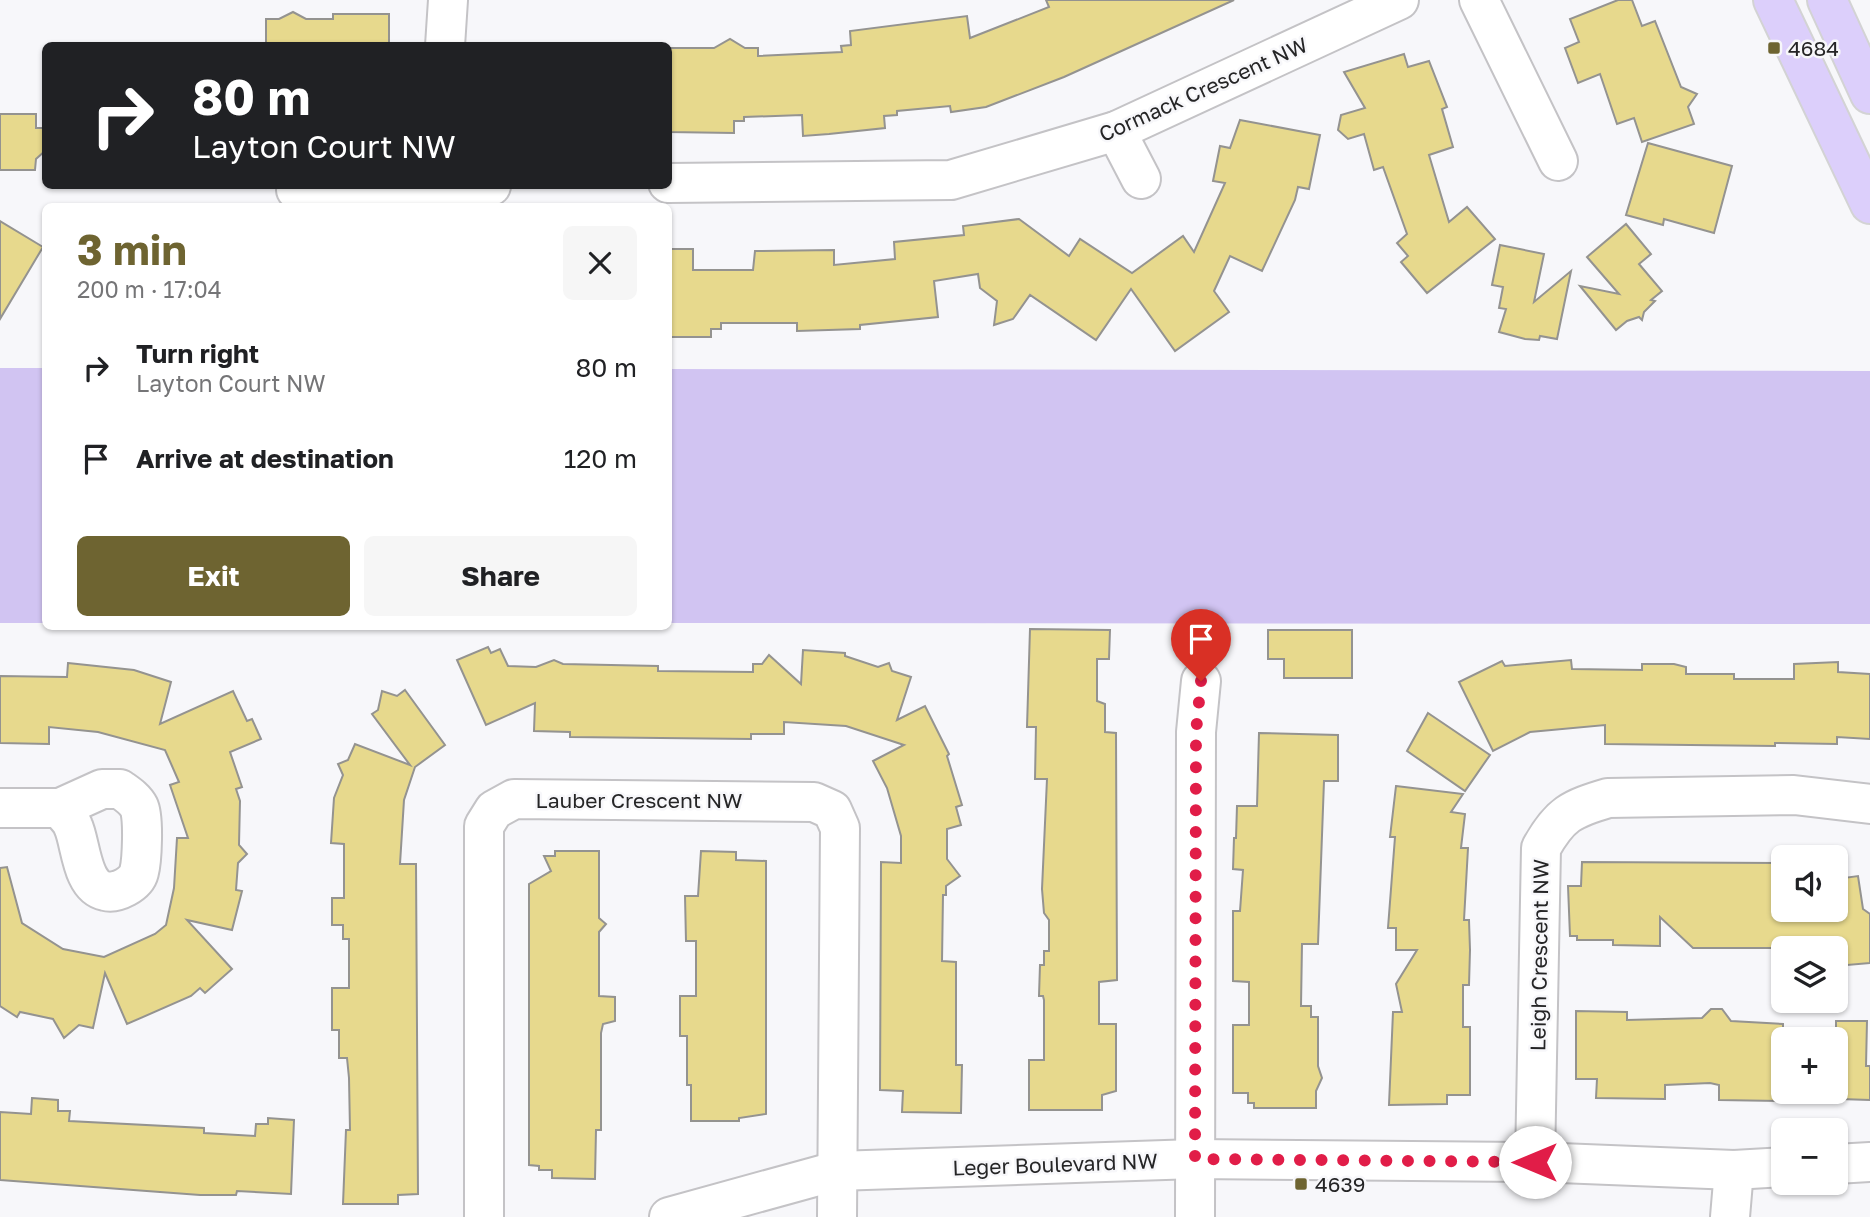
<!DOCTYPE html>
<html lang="en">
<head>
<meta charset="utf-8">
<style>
  body { margin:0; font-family:"Golos Text",sans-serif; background:#f6f6f6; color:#202124; height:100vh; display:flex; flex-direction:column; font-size:26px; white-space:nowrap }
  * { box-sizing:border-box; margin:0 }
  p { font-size:23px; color:#757577 }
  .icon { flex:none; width:38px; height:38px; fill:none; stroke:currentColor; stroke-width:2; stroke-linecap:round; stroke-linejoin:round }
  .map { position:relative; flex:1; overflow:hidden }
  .sheet { position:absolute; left:42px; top:203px; width:630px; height:427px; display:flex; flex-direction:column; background:#fff; border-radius:10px; box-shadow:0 2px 5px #0004 }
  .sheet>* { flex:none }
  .banner { position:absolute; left:42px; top:42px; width:630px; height:147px; border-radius:10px; box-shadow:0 2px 5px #0004; background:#202124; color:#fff; overflow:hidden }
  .tools { position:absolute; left:1771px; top:845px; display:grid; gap:14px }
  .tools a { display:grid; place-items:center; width:77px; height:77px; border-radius:10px; background:#fff; box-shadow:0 2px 5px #0004; font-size:35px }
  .pin { position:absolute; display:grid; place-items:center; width:60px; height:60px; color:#fff; margin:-72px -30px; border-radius:50% 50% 50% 0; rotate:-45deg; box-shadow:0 0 7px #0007 }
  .pin .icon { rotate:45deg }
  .me { position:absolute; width:77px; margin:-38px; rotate:270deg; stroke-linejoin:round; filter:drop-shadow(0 0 5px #0008) }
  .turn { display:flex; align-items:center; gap:24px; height:147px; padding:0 35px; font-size:32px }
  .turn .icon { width:91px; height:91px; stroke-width:2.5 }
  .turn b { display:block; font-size:49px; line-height:60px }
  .round { display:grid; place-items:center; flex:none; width:74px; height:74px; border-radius:10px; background:#f6f6f6 }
  .headline { display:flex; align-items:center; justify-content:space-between; height:119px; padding:0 35px }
  h1 { font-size:42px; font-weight:700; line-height:52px; color:#6e6431 }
  .action { display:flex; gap:14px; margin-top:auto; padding:14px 35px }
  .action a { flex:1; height:80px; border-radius:10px; background:#6e6431; color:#fff; font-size:28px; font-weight:700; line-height:80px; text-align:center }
  .action a+a { background:#f6f6f6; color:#202124 }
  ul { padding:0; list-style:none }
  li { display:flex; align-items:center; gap:21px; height:91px; padding:0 35px }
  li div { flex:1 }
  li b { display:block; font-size:26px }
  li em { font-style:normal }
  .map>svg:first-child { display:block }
</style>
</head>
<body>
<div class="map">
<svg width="1870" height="1217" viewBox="0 0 1870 1217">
  <rect width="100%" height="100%" fill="#f7f7fa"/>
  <g fill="#d1c4f2">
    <rect x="0" y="368" width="45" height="255"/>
    <path d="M 669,369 L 1870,371 L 1870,624 L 669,623 Z"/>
  </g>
  <g fill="#e7d98d" stroke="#949390" stroke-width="2">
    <path d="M 1046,0 L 1234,0 L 1064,77 L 986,107 L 951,112 L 950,106 L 897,111 L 897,115 L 884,116 L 885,128 L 829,134 L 803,136 L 802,115 L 744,117 L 744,121 L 734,121 L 734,133 L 668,132 L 668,48 L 714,48 L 730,39 L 745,48 L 758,48 L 758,56 L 842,52 L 841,46 L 851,45 L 850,31 L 967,16 L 970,38 L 1049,7 Z"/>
    <path d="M 1618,0 L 1632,0 L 1642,26 L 1655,21 L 1681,87 L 1697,94 L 1688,107 L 1694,124 L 1642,142 L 1634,118 L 1617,124 L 1600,74 L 1578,83 L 1565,48 L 1579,42 L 1570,19 Z"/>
    <path d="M 293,12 L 306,19 L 333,19 L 333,14 L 389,14 L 389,46 L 266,46 L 266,19 L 279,19 Z"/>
    <path d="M 1404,54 L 1408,67 L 1429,61 L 1447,107 L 1442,109 L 1453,147 L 1429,155 L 1449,222 L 1467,207 L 1495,239 L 1427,293 L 1401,262 L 1408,256 L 1397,243 L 1407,234 L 1383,167 L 1374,170 L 1364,134 L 1348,139 L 1338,130 L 1341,115 L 1365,108 L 1344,72 Z"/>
    <path d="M 0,114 L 36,114 L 36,128 L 46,128 L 46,150 L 36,159 L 35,170 L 0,170 Z"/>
    <path d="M 1240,120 L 1320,135 L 1309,189 L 1298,187 L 1295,200 L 1262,271 L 1230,256 L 1214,291 L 1229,312 L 1175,351 L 1131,289 L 1096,340 L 1030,295 L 1013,319 L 994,325 L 997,301 L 980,288 L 978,274 L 934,281 L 938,317 L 860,325 L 860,329 L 797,331 L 797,323 L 721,323 L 721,329 L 711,329 L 711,337 L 668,337 L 668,249 L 693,249 L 693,270 L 753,270 L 755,251 L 834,250 L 834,265 L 895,259 L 894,242 L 964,235 L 963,226 L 1019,219 L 1069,256 L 1080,239 L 1132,273 L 1183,236 L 1194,252 L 1225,183 L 1213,181 L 1220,146 L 1230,148 Z"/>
    <path d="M 1648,143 L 1732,166 L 1714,233 L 1664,219 L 1663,225 L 1626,215 Z"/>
    <path d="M 0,221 L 43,247 L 0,319 Z"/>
    <path d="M 1626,224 L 1651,254 L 1639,264 L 1662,291 L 1651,300 L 1655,301 L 1644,312 L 1642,320 L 1639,317 L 1627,321 L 1616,330 L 1580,286 L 1619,294 L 1587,257 Z"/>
    <path d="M 1500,245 L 1544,254 L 1534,302 L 1571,271 L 1557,339 L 1540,336 L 1539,340 L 1525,339 L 1499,332 L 1506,309 L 1499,308 L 1503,287 L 1492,285 Z"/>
    <path d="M 1030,629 L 1110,630 L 1109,659 L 1097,659 L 1097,701 L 1105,704 L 1105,732 L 1116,733 L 1117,980 L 1099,982 L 1099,1024 L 1116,1024 L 1116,1091 L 1102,1095 L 1102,1110 L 1029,1110 L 1029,1060 L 1044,1060 L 1044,1000 L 1043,996 L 1039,996 L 1040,965 L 1044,965 L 1044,951 L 1049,951 L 1049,920 L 1044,913 L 1042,889 L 1047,779 L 1035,779 L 1036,727 L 1027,727 Z"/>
    <path d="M 1268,630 L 1352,630 L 1352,678 L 1284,678 L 1284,659 L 1268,659 Z"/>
    <path d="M 488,647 L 491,653 L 500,649 L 508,666 L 536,667 L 554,660 L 563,664 L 658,666 L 658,671 L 753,672 L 753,664 L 762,664 L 769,655 L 801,684 L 803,650 L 845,653 L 845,656 L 878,667 L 889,663 L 892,671 L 911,677 L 897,720 L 925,706 L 949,754 L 947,756 L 962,805 L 956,807 L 961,825 L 947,829 L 947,859 L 960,876 L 946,886 L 946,895 L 943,895 L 942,961 L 956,962 L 956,1065 L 962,1065 L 961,1113 L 902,1112 L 903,1091 L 880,1090 L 881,862 L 901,863 L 901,836 L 887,788 L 873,761 L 904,745 L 846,726 L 784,722 L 784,734 L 751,734 L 751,739 L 570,737 L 570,732 L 534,731 L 535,703 L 486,725 L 457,660 Z"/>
    <path d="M 1571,660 L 1572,669 L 1642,670 L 1642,664 L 1674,664 L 1686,667 L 1686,674 L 1734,674 L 1734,679 L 1794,679 L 1794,664 L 1838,662 L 1838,672 L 1870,674 L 1870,739 L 1837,737 L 1837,744 L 1775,743 L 1775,746 L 1605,744 L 1605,725 L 1530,732 L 1493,751 L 1459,682 L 1502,661 L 1505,666 Z"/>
    <path d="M 68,663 L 134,670 L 171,682 L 160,724 L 233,691 L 247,721 L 252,719 L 261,739 L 230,752 L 242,787 L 236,789 L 240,801 L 239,845 L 247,854 L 238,863 L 236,890 L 242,891 L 232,930 L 187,920 L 232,969 L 205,993 L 200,988 L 191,996 L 127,1024 L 105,973 L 93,1028 L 79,1025 L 64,1038 L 53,1019 L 20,1012 L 17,1017 L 0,1006 L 0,868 L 7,867 L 22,923 L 63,949 L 104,957 L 155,934 L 166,925 L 174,888 L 177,838 L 188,838 L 170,785 L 179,782 L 165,750 L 98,732 L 49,727 L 49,744 L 0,743 L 0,676 L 67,677 Z"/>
    <path d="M 405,690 L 445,745 L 415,767 L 404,800 L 400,864 L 416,864 L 418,1194 L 398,1195 L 398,1204 L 343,1204 L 346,1130 L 350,1130 L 349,1078 L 347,1058 L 339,1058 L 339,1030 L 332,1030 L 332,988 L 349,988 L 349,939 L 343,939 L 343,925 L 332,925 L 332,898 L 344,898 L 344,844 L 331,843 L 334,798 L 343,775 L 338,764 L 348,760 L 355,744 L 410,765 L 372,714 L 378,710 L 382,691 L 397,696 Z"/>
    <path d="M 1428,713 L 1490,755 L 1465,791 L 1407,751 Z"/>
    <path d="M 1259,733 L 1338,735 L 1338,781 L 1324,781 L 1318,944 L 1302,944 L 1301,1006 L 1311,1006 L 1311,1017 L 1318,1017 L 1318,1066 L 1322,1078 L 1316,1091 L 1316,1108 L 1254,1108 L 1254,1103 L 1248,1103 L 1248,1093 L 1233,1093 L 1233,1025 L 1249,1025 L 1249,982 L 1233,981 L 1233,911 L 1240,911 L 1243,870 L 1233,869 L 1234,838 L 1236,838 L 1237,806 L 1257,806 Z"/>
    <path d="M 1396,786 L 1463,794 L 1451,812 L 1465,814 L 1461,848 L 1468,848 L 1464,920 L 1469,920 L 1470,950 L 1469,985 L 1463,985 L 1463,1027 L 1470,1027 L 1470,1095 L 1447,1095 L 1447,1104 L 1389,1105 L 1393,1012 L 1402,1012 L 1396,984 L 1417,950 L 1396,950 L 1396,928 L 1388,928 L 1395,837 L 1390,837 Z"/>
    <path d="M 555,851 L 599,851 L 599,918 L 606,924 L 599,932 L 599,996 L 615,997 L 615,1021 L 603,1024 L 601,1033 L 601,1130 L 596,1130 L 595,1179 L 552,1178 L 552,1170 L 539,1170 L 539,1166 L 529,1165 L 529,884 L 551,871 L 544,856 L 555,856 Z"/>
    <path d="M 701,851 L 736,852 L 736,860 L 766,861 L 766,1114 L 739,1118 L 739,1121 L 691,1121 L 691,1085 L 687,1085 L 687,1036 L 680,1036 L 680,996 L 696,996 L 696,941 L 686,941 L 685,896 L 698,896 Z"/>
    <path d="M 1582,862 L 1783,863 L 1783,910 L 1836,910 L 1836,879 L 1858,876 L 1863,909 L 1870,914 L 1870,963 L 1836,966 L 1836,948 L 1693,948 L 1660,917 L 1660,946 L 1613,945 L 1613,940 L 1577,940 L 1577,936 L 1570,936 L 1568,886 L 1581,886 Z"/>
    <path d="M 1711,1009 L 1722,1009 L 1731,1021 L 1783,1024 L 1783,1101 L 1719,1100 L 1719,1085 L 1710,1083 L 1665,1085 L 1665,1099 L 1596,1098 L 1597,1079 L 1576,1079 L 1576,1011 L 1627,1012 L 1627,1020 L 1702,1018 Z"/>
    <path d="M 1836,1021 L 1867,1021 L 1866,1066 L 1870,1066 L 1870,1100 L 1840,1099 L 1840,1078 L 1836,1078 Z"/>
    <path d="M 32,1098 L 58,1100 L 58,1111 L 70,1111 L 69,1121 L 204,1128 L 204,1133 L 255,1136 L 256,1124 L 268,1124 L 268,1118 L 294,1120 L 291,1194 L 237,1191 L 236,1195 L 200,1195 L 0,1180 L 0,1112 L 31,1114 Z"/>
  </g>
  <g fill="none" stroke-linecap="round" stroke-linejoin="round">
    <g stroke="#c4c3c6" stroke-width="42">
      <g id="minor">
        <path d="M 1479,0 L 1558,161"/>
        <path d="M 445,46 L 448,0"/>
        <path d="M 1116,131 L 1141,179"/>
        <path d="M 668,183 L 951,180 L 1116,131 L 1399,0"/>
        <path d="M 437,186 L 491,186"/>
        <path d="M 296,190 L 437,186"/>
        <path d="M 0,808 L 60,808 L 102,789 L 120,789 C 127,794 135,799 139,807 C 144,817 142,861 139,872 C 136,884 117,894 105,891 C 81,886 81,843 73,826 C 71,820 64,814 60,808"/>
        <path d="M 1535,1162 L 1541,848 C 1560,814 1571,809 1608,798 L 1794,795 L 1870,804"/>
        <path d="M 1836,1164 L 1870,1162"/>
        <path d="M 484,1217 L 484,826 L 494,810 L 514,799 L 814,802 L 832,810 L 840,828 L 837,1217"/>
        <path d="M 669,1217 L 836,1171 L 1195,1159 L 1535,1162 L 1734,1170 L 1783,1167"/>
        <path d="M 1195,1217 L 1196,732 L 1201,681"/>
        <path d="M 1730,1217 L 1734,1170"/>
      </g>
    </g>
    <g stroke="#d3d3d4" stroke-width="42">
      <g id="major">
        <path d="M 1773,0 L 1870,204"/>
        <path d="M 1827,0 L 1870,94"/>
      </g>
    </g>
    <use href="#minor" stroke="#fff" stroke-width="38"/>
    <use href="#major" stroke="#dccffb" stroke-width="38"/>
  </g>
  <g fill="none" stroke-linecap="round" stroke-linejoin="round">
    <path stroke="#e11d48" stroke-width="12" stroke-dasharray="0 21.6" d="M 1201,681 L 1196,732 L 1195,1159 L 1535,1162"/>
  </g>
  <g fill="#6e6431" stroke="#f7f7fa" stroke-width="2.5">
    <rect x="1767" y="41" width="14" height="14" rx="3.5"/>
    <rect x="1294" y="1177" width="14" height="14" rx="3.5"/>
  </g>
  <g text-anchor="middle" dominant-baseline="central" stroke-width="5" stroke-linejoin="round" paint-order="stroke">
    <g font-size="21" fill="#252526" stroke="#f7f7fa" text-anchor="start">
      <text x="1788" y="48">4684</text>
      <text x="1315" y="1184">4639</text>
    </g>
    <g font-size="21" fill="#252526" stroke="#f7f7fa">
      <text transform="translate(1203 89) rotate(-24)">Cormack Crescent NW</text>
      <text x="639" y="800">Lauber Crescent NW</text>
      <text transform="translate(1539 955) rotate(-89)">Leigh Crescent NW</text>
      <text transform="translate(1055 1164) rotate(-2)">Leger Boulevard NW</text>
    </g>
  </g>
</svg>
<div class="tools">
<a><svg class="icon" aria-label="sound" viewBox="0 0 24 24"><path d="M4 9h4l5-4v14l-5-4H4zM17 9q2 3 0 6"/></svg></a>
<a><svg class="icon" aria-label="layers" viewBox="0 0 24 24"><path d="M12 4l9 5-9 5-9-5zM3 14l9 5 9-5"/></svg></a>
<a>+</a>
<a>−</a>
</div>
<div class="pin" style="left:1201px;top:681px;background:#d93025"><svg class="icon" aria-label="arrive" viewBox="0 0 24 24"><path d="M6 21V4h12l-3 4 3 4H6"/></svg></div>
<svg class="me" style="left:1535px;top:1162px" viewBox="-20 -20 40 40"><circle r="19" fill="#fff"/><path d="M0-13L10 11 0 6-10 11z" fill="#e11d48"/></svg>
<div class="banner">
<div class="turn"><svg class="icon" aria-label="right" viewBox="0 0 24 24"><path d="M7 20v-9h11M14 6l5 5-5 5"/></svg><div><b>80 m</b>Layton Court NW</div></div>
</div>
<section class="sheet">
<div class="headline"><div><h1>3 min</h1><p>200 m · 17:04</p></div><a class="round"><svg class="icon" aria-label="close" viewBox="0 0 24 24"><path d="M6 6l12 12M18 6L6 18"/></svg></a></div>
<ul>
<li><svg class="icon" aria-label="right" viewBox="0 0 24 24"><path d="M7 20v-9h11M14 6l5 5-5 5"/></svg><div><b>Turn right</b><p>Layton Court NW</p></div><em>80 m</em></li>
<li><svg class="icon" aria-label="arrive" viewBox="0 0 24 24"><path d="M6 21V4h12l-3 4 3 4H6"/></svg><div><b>Arrive at destination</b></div><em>120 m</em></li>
</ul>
<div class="action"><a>Exit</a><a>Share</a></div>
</section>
</div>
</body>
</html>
